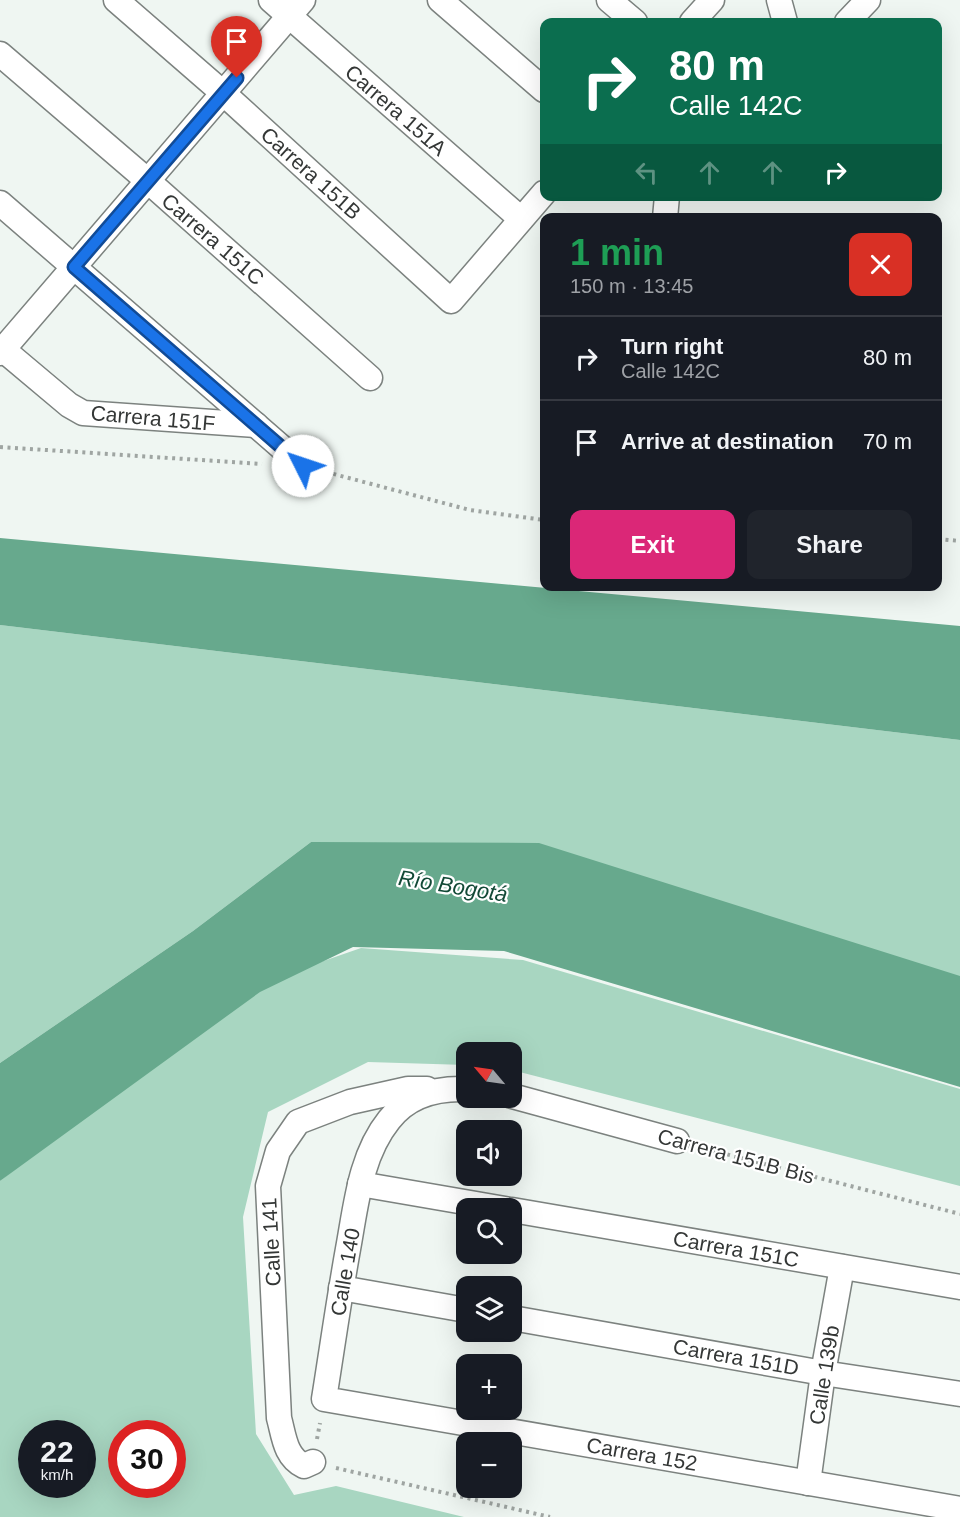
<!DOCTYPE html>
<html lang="en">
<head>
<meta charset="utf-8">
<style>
  body { margin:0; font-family:Arial,sans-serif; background:#20242c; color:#f1f3f6; height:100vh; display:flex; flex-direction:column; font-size:22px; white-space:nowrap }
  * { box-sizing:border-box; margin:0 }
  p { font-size:20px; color:#9ea1a6 }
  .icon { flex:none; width:33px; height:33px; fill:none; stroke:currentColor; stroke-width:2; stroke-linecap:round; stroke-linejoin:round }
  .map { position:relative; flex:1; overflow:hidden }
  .details { position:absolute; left:540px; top:213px; width:402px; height:378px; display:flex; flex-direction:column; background:#171b24; border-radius:12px; box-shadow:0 6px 24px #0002 }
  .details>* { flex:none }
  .top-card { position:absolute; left:540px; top:18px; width:402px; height:183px; border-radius:12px; box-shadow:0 6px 24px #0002; background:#0b6e4f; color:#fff; overflow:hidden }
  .needle { width:39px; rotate:299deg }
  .fabs { position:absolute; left:456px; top:1042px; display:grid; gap:12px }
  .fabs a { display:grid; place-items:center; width:66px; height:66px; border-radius:12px; background:#171b24; box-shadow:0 6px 24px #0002; font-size:30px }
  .speed { position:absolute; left:18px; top:1420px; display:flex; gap:12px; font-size:30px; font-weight:700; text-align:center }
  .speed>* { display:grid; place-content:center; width:78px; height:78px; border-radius:50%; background:#171b24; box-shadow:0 6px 24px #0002; line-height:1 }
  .speed small { font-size:15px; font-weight:400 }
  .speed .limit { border:9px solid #d22; background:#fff; color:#111 }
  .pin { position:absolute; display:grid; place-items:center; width:51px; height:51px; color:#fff; margin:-62px -26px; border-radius:50% 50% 50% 0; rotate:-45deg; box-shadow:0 0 6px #0007 }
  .pin .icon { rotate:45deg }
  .me { position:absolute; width:66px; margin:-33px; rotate:311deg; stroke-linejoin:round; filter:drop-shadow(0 0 4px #0008) }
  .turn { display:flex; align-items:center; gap:21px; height:126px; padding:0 30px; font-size:27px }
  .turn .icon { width:78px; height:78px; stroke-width:2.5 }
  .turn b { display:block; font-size:42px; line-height:51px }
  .lanes { display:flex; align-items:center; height:57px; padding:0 30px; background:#0003; justify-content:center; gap:30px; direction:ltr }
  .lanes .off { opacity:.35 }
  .round { display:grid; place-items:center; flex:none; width:63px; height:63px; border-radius:12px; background:#20242c }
  .summary { display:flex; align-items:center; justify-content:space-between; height:102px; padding:0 30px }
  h1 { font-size:36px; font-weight:800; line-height:45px; color:#1e9e55 }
  .cta { display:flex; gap:12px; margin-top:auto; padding:12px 30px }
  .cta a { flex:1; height:69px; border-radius:12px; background:#db2777; color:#fff; font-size:24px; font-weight:800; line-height:69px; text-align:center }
  .cta a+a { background:#20242c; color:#f1f3f6 }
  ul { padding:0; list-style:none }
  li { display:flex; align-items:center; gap:18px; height:84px; padding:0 30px; border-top:2px solid #363941 }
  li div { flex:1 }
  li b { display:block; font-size:22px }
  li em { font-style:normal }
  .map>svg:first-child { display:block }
</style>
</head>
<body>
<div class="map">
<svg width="960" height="1517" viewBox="0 0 960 1517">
  <rect width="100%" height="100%" fill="#eff6f2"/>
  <g fill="#a8d6c1" fill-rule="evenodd">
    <path d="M 0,625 L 960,740 L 960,979 L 311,842 L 193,931 L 0,1063 Z"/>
    <path d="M 361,948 L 523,960 L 960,1089 L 960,1186 L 512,1070 L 512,1053 L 466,1053 L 466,1065 L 368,1062 L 268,1112 L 243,1217 L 256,1434 L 294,1495 L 336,1486 L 464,1517 L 0,1517 L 0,1181 L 192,1028 L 286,974 ZM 32,1434 L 82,1434 L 82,1485 L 32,1485 ZM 122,1434 L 172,1434 L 172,1485 L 122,1485 Z"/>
  </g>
  <g fill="#67a98d">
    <path d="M 0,538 L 960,626 L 960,740 L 0,625 Z"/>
    <path d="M 311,842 L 539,843 L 960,976 L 960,1087 L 504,951 L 353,947 L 260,992 L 0,1181 L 0,1063 L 193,931 Z"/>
  </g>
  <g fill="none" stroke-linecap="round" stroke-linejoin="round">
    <g stroke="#7c827f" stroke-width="27">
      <g id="minor">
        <path d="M 116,0 L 223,93 L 451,301 L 544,193"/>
        <path d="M 271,0 L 521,219"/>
        <path d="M 440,0 L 544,90"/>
        <path d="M 609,0 L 635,22"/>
        <path d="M 779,0 L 785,22"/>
        <path d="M 692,22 L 712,0"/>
        <path d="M 847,22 L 868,0"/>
        <path d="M 0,54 L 148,181 L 370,378"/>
        <path d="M 0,203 L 303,466"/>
        <path d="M 665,218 L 667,196"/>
        <path d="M 0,347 L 69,405 L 83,413 L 256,425"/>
        <path d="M 0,353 L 303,0"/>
        <path d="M 466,1089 C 437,1088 408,1095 389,1120 C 360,1156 356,1206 348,1249 C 339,1299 332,1349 324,1399 L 960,1509"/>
        <path d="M 512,1096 L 677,1141"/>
        <path d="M 360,1184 L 505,1209"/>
        <path d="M 512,1210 L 960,1287"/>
        <path d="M 341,1288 L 466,1310"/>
        <path d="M 512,1318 L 823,1373 L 960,1394"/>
        <path d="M 313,1462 L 304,1466 C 285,1457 284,1436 279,1418 L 268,1186 L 278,1151 L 298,1122 L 350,1102 L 408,1089 L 427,1089"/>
        <path d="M 808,1483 L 823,1373 L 842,1267"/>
      </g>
    </g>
    <g stroke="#9fa5a2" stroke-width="4" stroke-dasharray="3 4.5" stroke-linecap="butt">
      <path d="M 0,447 L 262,464"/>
      <path d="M 326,472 L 470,510 L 544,520"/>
      <path d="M 938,539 L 960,541"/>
      <path d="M 698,1147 L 960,1214"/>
      <path d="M 317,1439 L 320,1423"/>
      <path d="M 336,1468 L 550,1517"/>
    </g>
    <use href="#minor" stroke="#fff" stroke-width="24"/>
  </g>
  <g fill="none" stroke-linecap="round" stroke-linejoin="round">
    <g stroke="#114b97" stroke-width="15">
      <path id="route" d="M 237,78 L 74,267 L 303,466"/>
    </g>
    <use href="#route" stroke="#1a73e8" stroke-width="10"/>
  </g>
  <g text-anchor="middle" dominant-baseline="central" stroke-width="4.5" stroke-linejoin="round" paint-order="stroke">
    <g font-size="21" fill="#343736" stroke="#fff">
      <text transform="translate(396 110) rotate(41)">Carrera 151A</text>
      <text transform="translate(311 173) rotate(42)">Carrera 151B</text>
      <text transform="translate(213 239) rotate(41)">Carrera 151C</text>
      <text transform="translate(153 418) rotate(5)">Carrera 151F</text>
      <text transform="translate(736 1156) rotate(15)">Carrera 151B Bis</text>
      <text transform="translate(271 1242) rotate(-93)">Calle 141</text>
      <text transform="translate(736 1249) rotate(10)">Carrera 151C</text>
      <text transform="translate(345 1272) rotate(-80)">Calle 140</text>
      <text transform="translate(736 1357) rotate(10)">Carrera 151D</text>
      <text transform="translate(824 1375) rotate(-81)">Calle 139b</text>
      <text transform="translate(642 1454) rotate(10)">Carrera 152</text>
    </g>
    <g font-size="22" font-style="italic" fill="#124936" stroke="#fff">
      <text transform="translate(453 886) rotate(9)">Río Bogotá</text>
    </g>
  </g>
</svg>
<div class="fabs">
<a><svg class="needle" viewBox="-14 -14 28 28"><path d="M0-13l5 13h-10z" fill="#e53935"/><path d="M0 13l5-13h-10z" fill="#9ea1a6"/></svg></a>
<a><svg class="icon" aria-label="sound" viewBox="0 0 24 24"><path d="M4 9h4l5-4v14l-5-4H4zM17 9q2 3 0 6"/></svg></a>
<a><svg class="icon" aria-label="search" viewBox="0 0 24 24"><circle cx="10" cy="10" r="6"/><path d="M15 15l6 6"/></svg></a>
<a><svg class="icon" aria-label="layers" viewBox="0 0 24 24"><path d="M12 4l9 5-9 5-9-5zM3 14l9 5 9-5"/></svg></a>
<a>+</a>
<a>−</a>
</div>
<div class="speed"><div>22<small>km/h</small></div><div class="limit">30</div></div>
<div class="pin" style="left:237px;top:78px;background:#d93025"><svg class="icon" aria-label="arrive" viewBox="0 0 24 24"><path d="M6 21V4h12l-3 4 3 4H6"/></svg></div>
<svg class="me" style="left:303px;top:466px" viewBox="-20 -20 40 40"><circle r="19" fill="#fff"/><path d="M0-13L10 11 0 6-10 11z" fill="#1a73e8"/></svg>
<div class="top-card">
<div class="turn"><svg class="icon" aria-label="right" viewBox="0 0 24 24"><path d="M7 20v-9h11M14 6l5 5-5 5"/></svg><div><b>80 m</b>Calle 142C</div></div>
<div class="lanes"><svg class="icon off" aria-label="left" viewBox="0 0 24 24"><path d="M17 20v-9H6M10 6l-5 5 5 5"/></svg><svg class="icon off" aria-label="ahead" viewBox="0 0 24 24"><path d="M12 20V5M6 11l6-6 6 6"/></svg><svg class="icon off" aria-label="ahead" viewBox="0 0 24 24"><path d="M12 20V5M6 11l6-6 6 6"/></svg><svg class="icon" aria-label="right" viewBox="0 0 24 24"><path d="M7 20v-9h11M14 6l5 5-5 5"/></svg></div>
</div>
<section class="details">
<div class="summary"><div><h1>1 min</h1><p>150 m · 13:45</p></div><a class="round" style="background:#d93025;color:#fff"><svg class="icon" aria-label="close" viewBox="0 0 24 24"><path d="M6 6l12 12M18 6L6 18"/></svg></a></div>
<ul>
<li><svg class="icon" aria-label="right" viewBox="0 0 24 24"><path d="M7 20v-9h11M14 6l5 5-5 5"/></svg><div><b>Turn right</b><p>Calle 142C</p></div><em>80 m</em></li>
<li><svg class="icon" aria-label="arrive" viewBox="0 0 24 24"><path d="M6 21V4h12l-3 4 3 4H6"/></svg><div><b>Arrive at destination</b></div><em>70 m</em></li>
</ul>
<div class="cta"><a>Exit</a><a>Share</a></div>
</section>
</div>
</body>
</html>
